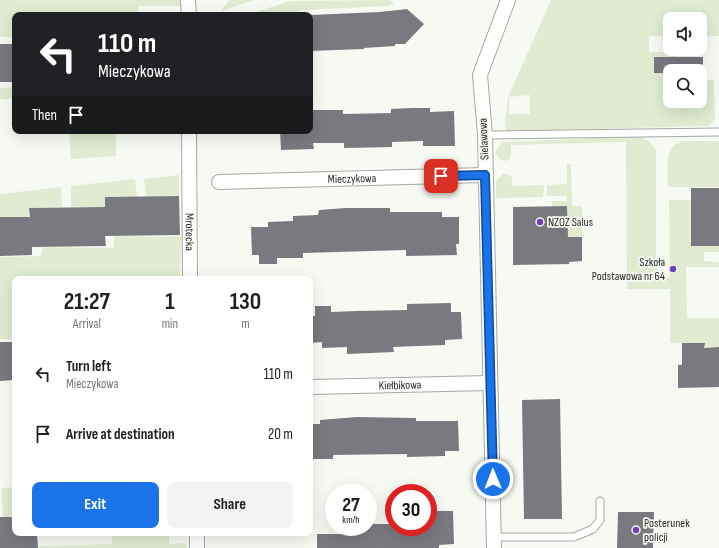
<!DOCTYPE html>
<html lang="en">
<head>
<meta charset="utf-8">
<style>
  body { margin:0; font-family:"Sofia Sans Condensed",sans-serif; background:#f2f2f2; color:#222; height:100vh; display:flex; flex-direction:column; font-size:15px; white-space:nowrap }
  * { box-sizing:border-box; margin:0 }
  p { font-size:13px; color:#767676 }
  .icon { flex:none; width:22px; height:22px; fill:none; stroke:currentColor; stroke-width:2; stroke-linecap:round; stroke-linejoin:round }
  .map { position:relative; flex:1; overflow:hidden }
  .drawer { position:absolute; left:12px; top:276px; width:301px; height:260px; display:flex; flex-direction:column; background:#fff; border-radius:8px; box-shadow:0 4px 16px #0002 }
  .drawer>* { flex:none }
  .top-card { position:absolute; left:12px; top:12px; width:301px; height:122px; border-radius:8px; box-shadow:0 4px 16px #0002; background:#202124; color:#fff; overflow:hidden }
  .controls { position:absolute; left:663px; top:12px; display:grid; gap:8px }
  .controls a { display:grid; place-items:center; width:44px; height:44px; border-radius:8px; background:#fff; box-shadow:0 4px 16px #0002; font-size:20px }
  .speed { position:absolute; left:325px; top:484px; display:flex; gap:8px; font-size:20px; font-weight:700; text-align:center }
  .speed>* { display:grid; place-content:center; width:52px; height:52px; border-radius:50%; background:#fff; box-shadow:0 4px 16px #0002; line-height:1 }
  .speed small { font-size:10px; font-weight:400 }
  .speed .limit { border:6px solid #d22; background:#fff; color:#111 }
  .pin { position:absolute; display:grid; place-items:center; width:34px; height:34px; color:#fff; margin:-17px; border-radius:8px; box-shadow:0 2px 6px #0006 }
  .me { position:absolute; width:44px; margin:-22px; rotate:359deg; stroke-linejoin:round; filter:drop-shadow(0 0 3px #0008) }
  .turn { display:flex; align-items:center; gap:14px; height:84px; padding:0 20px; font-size:18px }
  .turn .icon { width:52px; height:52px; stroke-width:2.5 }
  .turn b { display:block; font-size:28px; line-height:34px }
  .then { display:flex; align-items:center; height:38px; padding:0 20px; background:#0003; gap:8px; font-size:15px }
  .eta { display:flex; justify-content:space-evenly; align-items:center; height:68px; text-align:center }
  .eta b { font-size:24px; font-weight:700; line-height:28px }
  .cta { display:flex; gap:8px; margin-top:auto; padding:8px 20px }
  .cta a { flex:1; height:46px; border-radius:8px; background:#1a73e8; color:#fff; font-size:16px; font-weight:700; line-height:46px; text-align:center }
  .cta a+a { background:#f2f2f2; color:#222 }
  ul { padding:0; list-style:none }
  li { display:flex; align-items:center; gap:12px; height:60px; padding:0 20px }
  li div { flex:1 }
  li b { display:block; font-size:15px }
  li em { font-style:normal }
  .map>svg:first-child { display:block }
</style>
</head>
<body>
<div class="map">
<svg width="719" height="548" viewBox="0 0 719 548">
  <rect width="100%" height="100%" fill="#f6faf2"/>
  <g fill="#e0ebd2">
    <path d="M 0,0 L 184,0 L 184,6 L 138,6 L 138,15 L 15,15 L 15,37 L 0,37 Z"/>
    <path d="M 229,0 L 254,0 L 221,11 Z"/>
    <path d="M 389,0 L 394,3 L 390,6 L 299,10 L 298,15 L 247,15 L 290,1 Z"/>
    <path d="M 551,0 L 719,0 L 719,36 L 700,36 L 700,19 L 670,19 L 670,36 L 649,36 L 649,52 L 677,52 L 677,57 L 654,57 L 654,73 L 670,73 L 670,101 L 700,101 L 700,80 L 714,80 L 715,120 L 709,126 L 506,131 L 505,123 L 508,98 L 509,98 L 509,114 L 530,114 L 530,95 L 508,97 Z"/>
    <path d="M 15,87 L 15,99 L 0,99 L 0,88 Z"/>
    <path d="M 69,131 L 116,131 L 116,156 L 71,159 Z"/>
    <path d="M 627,137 C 643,137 646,135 656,150 L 656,278 L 670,278 L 669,200 L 691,200 L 691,246 L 719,246 L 719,252 L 704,252 L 704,261 L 719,262 L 719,267 L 686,267 L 687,318 L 719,318 L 719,347 L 704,348 L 704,343 L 670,343 L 670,289 L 627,289 L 626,142 L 511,145 L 511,157 L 507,161 L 501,160 L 495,153 L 502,142 Z"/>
    <path d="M 683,141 L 719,141 L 719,187 L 668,187 C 668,171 663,146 683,141 Z"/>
    <path d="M 567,164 L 571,164 L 572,206 L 582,206 L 582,237 L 568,237 L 567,206 L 552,206 L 552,201 L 567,201 L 567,196 L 547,196 L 547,185 L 567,184 Z"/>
    <path d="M 503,174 L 507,174 L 512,177 L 512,186 L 544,185 L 543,197 L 496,198 L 496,181 Z"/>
    <path d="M 179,175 L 179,196 L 146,196 L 144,179 Z"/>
    <path d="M 135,179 L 137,197 L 105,197 L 105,207 L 71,207 L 71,186 Z"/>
    <path d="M 61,187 L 62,207 L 30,208 L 30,217 L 0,217 L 0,194 Z"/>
    <path d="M 114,236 L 181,237 L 180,279 L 15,279 L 15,339 L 0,339 L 0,257 L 41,256 L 43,247 L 114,248 Z"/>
    <path d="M 15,487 L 15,517 L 3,517 L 1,488 Z"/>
    <path d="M 169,533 L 169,544 L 186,543 L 187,548 L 38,548 L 38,546 L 112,544 L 112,534 Z"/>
  </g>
  <g fill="#7b7980">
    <path d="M 407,9 L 424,24 L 405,44 L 395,44 L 395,46 L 364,48 L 364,49 L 310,51 L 310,15 L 380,12 Z"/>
    <rect x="0" y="44" width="15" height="38"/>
    <path d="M 654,57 L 703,57 L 703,71 L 670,71 L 670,73 L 654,73 Z"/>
    <path d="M 412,108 L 430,108 L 430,112 L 454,111 L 455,146 L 423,146 L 423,141 L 392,142 L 392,147 L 344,148 L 344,143 L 313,143 L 314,149 L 281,150 L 280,131 L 310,131 L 310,110 L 343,110 L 343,114 L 391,113 L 391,109 Z"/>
    <rect x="691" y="188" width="28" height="58"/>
    <path d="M 179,196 L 180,235 L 105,236 L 106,246 L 32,247 L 32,255 L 0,256 L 0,217 L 30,217 L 29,208 L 105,207 L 105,197 Z"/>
    <path d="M 567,206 L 568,237 L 582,237 L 582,261 L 569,262 L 569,264 L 513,265 L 513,207 Z"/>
    <path d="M 346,208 L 390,208 L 390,212 L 442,212 L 442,217 L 459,217 L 459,244 L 456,244 L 457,255 L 406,256 L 406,250 L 303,253 L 303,258 L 277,258 L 277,264 L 259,264 L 259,255 L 252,255 L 251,227 L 268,227 L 268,222 L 293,221 L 293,216 L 318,215 L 319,210 Z"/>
    <path d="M 451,303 L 451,312 L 461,312 L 462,339 L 445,340 L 445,345 L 393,347 L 394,352 L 347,354 L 347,347 L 322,348 L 322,342 L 310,343 L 310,316 L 315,316 L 315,306 L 331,306 L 331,312 L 357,311 L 407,310 L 407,304 Z"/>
    <path d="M 0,342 L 15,342 L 15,380 L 0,381 Z"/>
    <path d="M 682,343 L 705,343 L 704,348 L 719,347 L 719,387 L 678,388 L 678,365 L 682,365 Z"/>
    <path d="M 560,399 L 562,519 L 524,519 L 522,400 Z"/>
    <path d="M 357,417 L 416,418 L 416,421 L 458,421 L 459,451 L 445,451 L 445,456 L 407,457 L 407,454 L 333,455 L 333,459 L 313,459 L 313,439 L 310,439 L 310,424 L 320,424 L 320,420 Z"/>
    <path d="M 436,511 L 453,511 L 454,544 L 439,545 L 439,548 L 317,548 L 317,534 L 350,534 L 350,529 L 365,529 L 368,524 L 394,524 L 394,527 L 428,527 L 428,514 L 436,514 Z"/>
    <path d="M 618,512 L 654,512 L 653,548 L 617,548 Z"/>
    <path d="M 0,517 L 15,517 L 15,533 L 37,533 L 38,548 L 0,548 Z"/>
  </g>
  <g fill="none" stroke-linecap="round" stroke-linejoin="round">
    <g stroke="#a6a9a2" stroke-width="9">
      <g id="lane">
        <path d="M 485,135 L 719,132"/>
        <path d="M 494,537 L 574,537 L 593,529 L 600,520 L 600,501"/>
      </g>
    </g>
    <g stroke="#a6a9a2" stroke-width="16">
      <g id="street">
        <path d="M 188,0 L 189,15"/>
        <path id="s1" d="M 189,131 L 190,279"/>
        <path id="s2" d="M 219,182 L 485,175"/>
        <path id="s3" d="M 310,387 L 489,383"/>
        <path d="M 197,533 L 197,548"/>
        <path d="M 494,548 L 485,135 L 480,75 L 508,0"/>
      </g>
    </g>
    <use href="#lane" stroke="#fff" stroke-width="7"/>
    <use href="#street" stroke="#fff" stroke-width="14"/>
  </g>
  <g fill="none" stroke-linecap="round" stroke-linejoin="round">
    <g stroke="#114b97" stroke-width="10">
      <path id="route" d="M 441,176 L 485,175 L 493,479"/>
    </g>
    <use href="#route" stroke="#1a73e8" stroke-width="7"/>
  </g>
  <g fill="#7040b7" stroke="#f6faf2" stroke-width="1.5">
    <circle cx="540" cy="222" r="4"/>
    <circle cx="673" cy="269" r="4"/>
    <circle cx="636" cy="530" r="4"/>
  </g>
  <g text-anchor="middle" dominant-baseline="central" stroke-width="3.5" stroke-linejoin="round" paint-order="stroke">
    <g font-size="12" fill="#292a27" stroke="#f6faf2">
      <text transform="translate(484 139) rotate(-93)">Sielawowa</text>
      <text stroke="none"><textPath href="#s2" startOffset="133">Mieczykowa</textPath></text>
      <text stroke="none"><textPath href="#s1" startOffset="101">Mrotecka</textPath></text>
      <text stroke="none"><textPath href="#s3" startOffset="90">Kiełbikowa</textPath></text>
    </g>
    <g font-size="12" fill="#292a27" stroke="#f6faf2" text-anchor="start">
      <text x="548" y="222">NZOZ Salus</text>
      <text x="665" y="262" text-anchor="end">Szkoła<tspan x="665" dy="14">Podstawowa nr 64</tspan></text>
      <text x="644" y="523">Posterunek<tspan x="644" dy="14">policji</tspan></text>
    </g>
  </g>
</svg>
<div class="controls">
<a><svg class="icon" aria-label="sound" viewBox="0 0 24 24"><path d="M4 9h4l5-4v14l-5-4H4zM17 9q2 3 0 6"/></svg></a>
<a><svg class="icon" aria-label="search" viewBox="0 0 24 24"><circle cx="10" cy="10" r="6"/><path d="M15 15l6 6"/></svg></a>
</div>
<div class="speed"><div>27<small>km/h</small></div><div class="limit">30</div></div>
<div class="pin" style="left:441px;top:176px;background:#d93025"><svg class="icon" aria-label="arrive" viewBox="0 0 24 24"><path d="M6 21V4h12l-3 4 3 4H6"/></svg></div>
<svg class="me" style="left:493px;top:479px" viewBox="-20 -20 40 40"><circle r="17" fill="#1a73e8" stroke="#fff" stroke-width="3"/><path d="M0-11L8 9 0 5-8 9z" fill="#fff"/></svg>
<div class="top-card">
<div class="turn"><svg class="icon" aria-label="left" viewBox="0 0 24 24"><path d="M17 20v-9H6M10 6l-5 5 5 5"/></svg><div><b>110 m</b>Mieczykowa</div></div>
<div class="then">Then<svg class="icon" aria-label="arrive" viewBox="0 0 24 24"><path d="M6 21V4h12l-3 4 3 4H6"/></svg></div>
</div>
<section class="drawer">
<div class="eta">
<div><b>21:27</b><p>Arrival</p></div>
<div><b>1</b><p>min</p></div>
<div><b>130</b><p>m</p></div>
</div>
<ul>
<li><svg class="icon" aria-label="left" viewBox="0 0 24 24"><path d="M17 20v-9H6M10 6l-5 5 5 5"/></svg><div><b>Turn left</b><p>Mieczykowa</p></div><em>110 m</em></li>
<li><svg class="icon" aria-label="arrive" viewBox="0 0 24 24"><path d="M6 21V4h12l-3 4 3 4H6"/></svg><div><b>Arrive at destination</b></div><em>20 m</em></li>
</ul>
<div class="cta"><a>Exit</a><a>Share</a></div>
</section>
</div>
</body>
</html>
